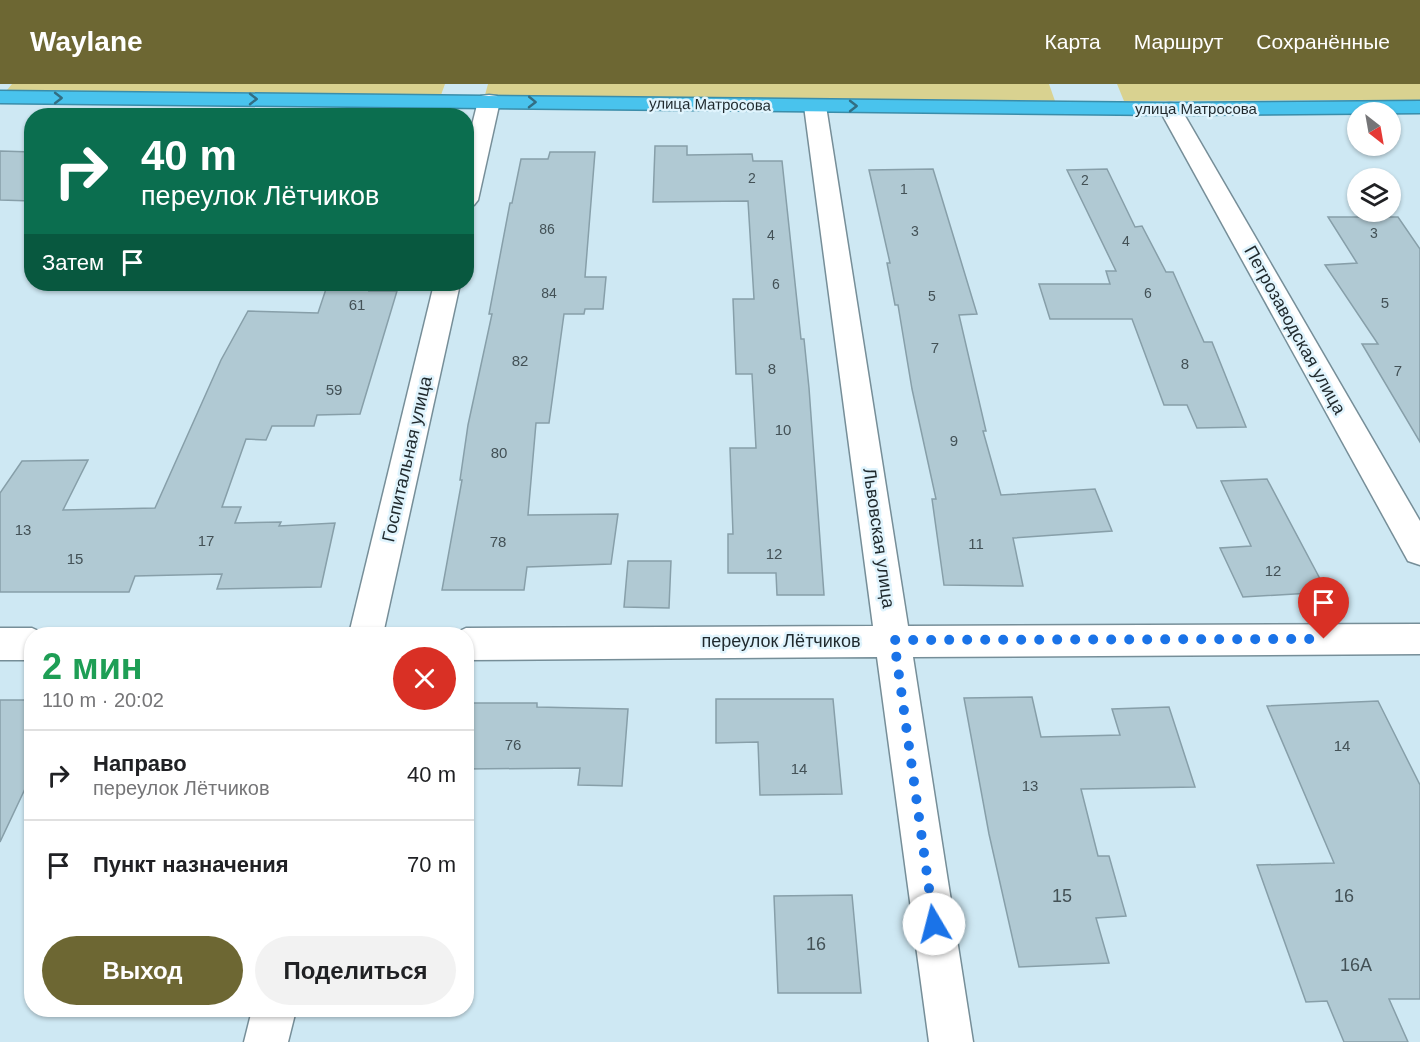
<!DOCTYPE html>
<html lang="ru">
<head>
<meta charset="utf-8">
<style>
  body { margin:0; font-family:Helvetica,sans-serif; background:#f2f2f2; color:#202124; height:100vh; display:flex; flex-direction:column; font-size:22px; white-space:nowrap }
  * { box-sizing:border-box; margin:0 }
  p { font-size:20px; color:#757577 }
  .icon { flex:none; width:33px; height:33px; fill:none; stroke:currentColor; stroke-width:2; stroke-linecap:round; stroke-linejoin:round }
  .map { position:relative; flex:1; overflow:hidden }
  .details { position:absolute; left:24px; top:543px; width:450px; height:390px; display:flex; flex-direction:column; background:#fff; border-radius:24px; box-shadow:0 2px 4px #0004 }
  .details>* { flex:none }
  .banner { position:absolute; left:24px; top:24px; width:450px; height:183px; border-radius:24px; box-shadow:0 2px 4px #0004; background:#0b6e4f; color:#fff; overflow:hidden }
  .needle { width:39px; rotate:149deg }
  .controls { position:absolute; left:1347px; top:18px; display:grid; gap:12px }
  .controls a { display:grid; place-items:center; width:54px; height:54px; border-radius:50%; background:#fff; box-shadow:0 2px 4px #0004; font-size:30px }
  .pin { position:absolute; display:grid; place-items:center; width:51px; height:51px; color:#fff; margin:-62px -26px; border-radius:50% 50% 50% 0; rotate:-45deg; box-shadow:0 0 6px #0007 }
  .pin .icon { rotate:45deg }
  .me { position:absolute; width:66px; margin:-33px; rotate:352deg; stroke-linejoin:round; filter:drop-shadow(0 0 4px #0008) }
  .turn { display:flex; align-items:center; gap:21px; height:126px; padding:0 18px; font-size:27px }
  .turn .icon { width:78px; height:78px; stroke-width:2.5 }
  .turn b { display:block; font-size:42px; line-height:51px }
  .then { display:flex; align-items:center; height:57px; padding:0 18px; background:#0003; gap:12px; font-size:22px }
  .round { display:grid; place-items:center; flex:none; width:63px; height:63px; border-radius:32px; background:#f2f2f2 }
  .headline { display:flex; align-items:center; justify-content:space-between; height:102px; padding:0 18px }
  h1 { font-size:36px; font-weight:700; line-height:45px; color:#1e9e55 }
  .cta { display:flex; gap:12px; margin-top:auto; padding:12px 18px }
  .cta a { flex:1; height:69px; border-radius:36px; background:#6d6733; color:#fff; font-size:24px; font-weight:700; line-height:69px; text-align:center }
  .cta a+a { background:#f2f2f2; color:#202124 }
  ul { padding:0; list-style:none }
  li { display:flex; align-items:center; gap:18px; height:90px; padding:0 18px; border-top:2px solid #e0e0e0 }
  li div { flex:1 }
  li b { display:block; font-size:22px }
  li em { font-style:normal }
  header { display:flex; align-items:center; gap:36px; box-sizing:border-box; height:84px; padding:0 30px; background:#6d6733; color:#fff }
  header strong { font-size:28px }
  nav { display:flex; gap:33px; margin-inline-start:auto; font-size:21px }
  .map>svg:first-child { display:block }
</style>
</head>
<body>
<header>
<strong>Waylane</strong>
<nav><a>Карта</a><a>Маршрут</a><a>Сохранённые</a></nav>
</header>
<div class="map">
<svg width="1420" height="958" viewBox="0 0 1420 958">
  <rect width="100%" height="100%" fill="#cee8f3"/>
  <g fill="#d9d290">
    <path d="M 12,0 L 445,0 L 441,11 L 7,6 Z"/>
    <path d="M 488,0 L 1049,0 L 1055,17 L 485,11 Z"/>
    <path d="M 1117,0 L 1420,0 L 1420,16 L 1124,17 Z"/>
  </g>
  <g fill="#b0c9d3" stroke="#879fa9" stroke-width="1.5">
    <path d="M 655,62 L 687,62 L 687,71 L 752,70 L 753,77 L 782,77 L 801,255 L 804,255 L 809,304 L 824,511 L 777,511 L 776,489 L 728,489 L 728,450 L 733,450 L 730,364 L 756,364 L 752,290 L 736,290 L 733,215 L 754,215 L 748,117 L 653,118 Z"/>
    <path d="M 0,67 L 32,68 L 32,117 L 0,116 Z"/>
    <path d="M 550,68 L 595,68 L 585,193 L 606,193 L 603,225 L 585,225 L 584,230 L 564,230 L 549,339 L 536,339 L 528,431 L 618,430 L 611,480 L 527,483 L 524,506 L 442,506 L 462,396 L 460,396 L 468,341 L 492,230 L 489,230 L 510,119 L 512,119 L 521,75 L 548,75 Z"/>
    <path d="M 933,85 L 977,230 L 959,231 L 986,347 L 983,347 L 1001,411 L 1095,405 L 1112,447 L 1013,454 L 1023,502 L 944,501 L 932,415 L 936,415 L 912,305 L 898,221 L 895,221 L 887,179 L 890,179 L 869,86 Z"/>
    <path d="M 1107,85 L 1135,143 L 1142,142 L 1166,188 L 1173,188 L 1204,258 L 1212,258 L 1246,343 L 1197,344 L 1187,321 L 1164,321 L 1132,235 L 1050,235 L 1039,200 L 1110,200 L 1106,187 L 1116,187 L 1067,86 Z"/>
    <path d="M 1328,133 L 1398,133 L 1420,165 L 1420,358 L 1362,260 L 1378,260 L 1325,181 L 1357,179 Z"/>
    <path d="M 327,202 L 371,202 L 369,207 L 397,207 L 360,330 L 317,331 L 314,342 L 272,342 L 266,356 L 246,355 L 222,423 L 241,423 L 235,439 L 281,438 L 279,442 L 335,439 L 321,503 L 217,505 L 222,490 L 135,492 L 129,508 L 0,508 L 0,409 L 22,377 L 88,376 L 63,426 L 155,424 L 221,276 L 248,227 L 318,229 Z"/>
    <path d="M 1267,395 L 1327,508 L 1243,513 L 1220,464 L 1251,462 L 1221,397 Z"/>
    <path d="M 628,477 L 671,477 L 669,524 L 624,523 Z"/>
    <path d="M 1032,613 L 1041,653 L 1120,651 L 1112,625 L 1169,623 L 1195,703 L 1081,705 L 1098,772 L 1109,772 L 1126,832 L 1096,834 L 1109,879 L 1019,883 L 989,750 L 964,614 Z"/>
    <path d="M 716,615 L 833,615 L 842,710 L 760,711 L 758,658 L 716,659 Z"/>
    <path d="M 0,616 L 32,616 L 32,690 L 0,758 Z"/>
    <path d="M 1378,617 L 1420,701 L 1420,915 L 1389,915 L 1408,958 L 1344,958 L 1327,917 L 1306,918 L 1257,781 L 1334,779 L 1267,622 Z"/>
    <path d="M 466,619 L 537,619 L 537,623 L 628,625 L 622,702 L 578,701 L 580,684 L 466,685 Z"/>
    <path d="M 852,811 L 861,909 L 778,909 L 774,812 Z"/>
  </g>
  <g fill="none" stroke-linecap="round" stroke-linejoin="round">
    <g stroke="#768e98" stroke-width="3">
      <g id="street">
        <path d="M 489,11 L 497,12 L 500,17 L 478,116 L 474,121 L 466,123 L 466,65 L 478,17 L 481,12 Z"/>
        <path d="M 815,16 L 823,17 L 826,22 L 908,542 L 1420,540 L 1420,570 L 913,573 L 973,958 L 929,958 L 877,573 L 466,576 L 466,550 L 453,550 L 466,544 L 873,542 L 804,22 L 807,17 Z"/>
        <path d="M 1170,19 L 1178,20 L 1181,25 L 1420,437 L 1420,481 L 1408,477 L 1159,25 L 1162,20 Z"/>
        <path d="M 434,200 L 460,200 L 383,550 L 349,550 Z"/>
        <path d="M 0,544 L 32,544 L 45,550 L 32,550 L 32,576 L 0,576 Z"/>
        <path d="M 252,926 L 296,926 L 288,958 L 244,958 Z"/>
      </g>
    </g>
    <g stroke="#3a8daa" stroke-width="3">
      <path id="highway" d="M 0,7 L 1170,19 L 1420,17 L 1420,29 L 1170,31 L 0,19 Z"/>
    </g>
    <use href="#street" fill="#fff" fill-rule="evenodd"/>
    <use href="#highway" fill="#49c3ed" fill-rule="evenodd"/>
  </g>
  <defs><path id="oneway-chevron" d="M-2-3.5L2.5 0L-2 3.5" fill="none" stroke-width="1.6" stroke-linecap="round" stroke-linejoin="round" transform="scale(1.5)"/></defs>
  <g stroke="#326e83">
    <use href="#oneway-chevron" transform="translate(58 14)"/>
    <use href="#oneway-chevron" transform="translate(253 15)"/>
    <use href="#oneway-chevron" transform="translate(532 18) rotate(1)"/>
    <use href="#oneway-chevron" transform="translate(853 22)"/>
  </g>
  <g fill="none" stroke-linecap="round" stroke-linejoin="round">
    <path stroke="#1a73e8" stroke-width="10" stroke-dasharray="0 18" d="M 934,840 L 894,556 L 1324,555"/>
  </g>
  <g text-anchor="middle" dominant-baseline="central" stroke-width="5" stroke-linejoin="round" paint-order="stroke">
    <g font-size="14" fill="#435156">
      <text x="752" y="94">2</text>
      <text x="1085" y="96">2</text>
      <text x="904" y="105">1</text>
      <text x="547" y="145">86</text>
      <text x="915" y="147">3</text>
      <text x="1374" y="149">3</text>
      <text x="771" y="151">4</text>
      <text x="1126" y="157">4</text>
      <text x="776" y="200">6</text>
      <text x="549" y="209">84</text>
      <text x="1148" y="209">6</text>
      <text x="932" y="212">5</text>
    </g>
    <g font-size="15" fill="#1f292d" stroke="#e0f4fd">
      <text transform="translate(710 20) rotate(1)">улица Матросова</text>
      <text x="1196" y="24">улица Матросова</text>
    </g>
    <g font-size="15" fill="#435156">
      <text x="1385" y="218">5</text>
      <text x="357" y="220">61</text>
      <text x="935" y="263">7</text>
      <text x="520" y="276">82</text>
      <text x="1185" y="279">8</text>
      <text x="772" y="284">8</text>
      <text x="1398" y="286">7</text>
      <text x="334" y="305">59</text>
      <text x="783" y="345">10</text>
      <text x="954" y="356">9</text>
      <text x="499" y="368">80</text>
      <text x="23" y="445">13</text>
      <text x="206" y="456">17</text>
      <text x="498" y="457">78</text>
      <text x="976" y="459">11</text>
      <text x="774" y="469">12</text>
      <text x="75" y="474">15</text>
      <text x="1273" y="486">12</text>
      <text x="513" y="660">76</text>
      <text x="1342" y="661">14</text>
      <text x="799" y="684">14</text>
      <text x="1030" y="701">13</text>
    </g>
    <g font-size="18" fill="#1f292d" stroke="#e0f4fd">
      <text transform="translate(1295 246) rotate(61)">Петрозаводская улица</text>
      <text transform="translate(407 375) rotate(-77)">Госпитальная улица</text>
      <text transform="translate(879 454) rotate(82)">Львовская улица</text>
      <text x="781" y="557">переулок Лётчиков</text>
    </g>
    <g font-size="18" fill="#435156">
      <text x="1062" y="812">15</text>
      <text x="1344" y="812">16</text>
      <text x="816" y="860">16</text>
      <text x="1356" y="881">16А</text>
    </g>
  </g>
</svg>
<div class="controls">
<a><svg class="needle" viewBox="-14 -14 28 28"><path d="M0-13l5 13h-10z" fill="#e53935"/><path d="M0 13l5-13h-10z" fill="#757577"/></svg></a>
<a><svg class="icon" aria-label="layers" viewBox="0 0 24 24"><path d="M12 4l9 5-9 5-9-5zM3 14l9 5 9-5"/></svg></a>
</div>
<div class="pin" style="left:1324px;top:555px;background:#d93025"><svg class="icon" aria-label="arrive" viewBox="0 0 24 24"><path d="M6 21V4h12l-3 4 3 4H6"/></svg></div>
<svg class="me" style="left:934px;top:840px" viewBox="-20 -20 40 40"><circle r="19" fill="#fff"/><path d="M0-13L10 11 0 6-10 11z" fill="#1a73e8"/></svg>
<div class="banner">
<div class="turn"><svg class="icon" aria-label="right" viewBox="0 0 24 24"><path d="M7 20v-9h11M14 6l5 5-5 5"/></svg><div><b>40 m</b>переулок Лётчиков</div></div>
<div class="then">Затем<svg class="icon" aria-label="arrive" viewBox="0 0 24 24"><path d="M6 21V4h12l-3 4 3 4H6"/></svg></div>
</div>
<section class="details">
<div class="headline"><div><h1>2 мин</h1><p>110 m · 20:02</p></div><a class="round" style="background:#d93025;color:#fff"><svg class="icon" aria-label="close" viewBox="0 0 24 24"><path d="M6 6l12 12M18 6L6 18"/></svg></a></div>
<ul>
<li><svg class="icon" aria-label="right" viewBox="0 0 24 24"><path d="M7 20v-9h11M14 6l5 5-5 5"/></svg><div><b>Направо</b><p>переулок Лётчиков</p></div><em>40 m</em></li>
<li><svg class="icon" aria-label="arrive" viewBox="0 0 24 24"><path d="M6 21V4h12l-3 4 3 4H6"/></svg><div><b>Пункт назначения</b></div><em>70 m</em></li>
</ul>
<div class="cta"><a>Выход</a><a>Поделиться</a></div>
</section>
</div>
</body>
</html>
